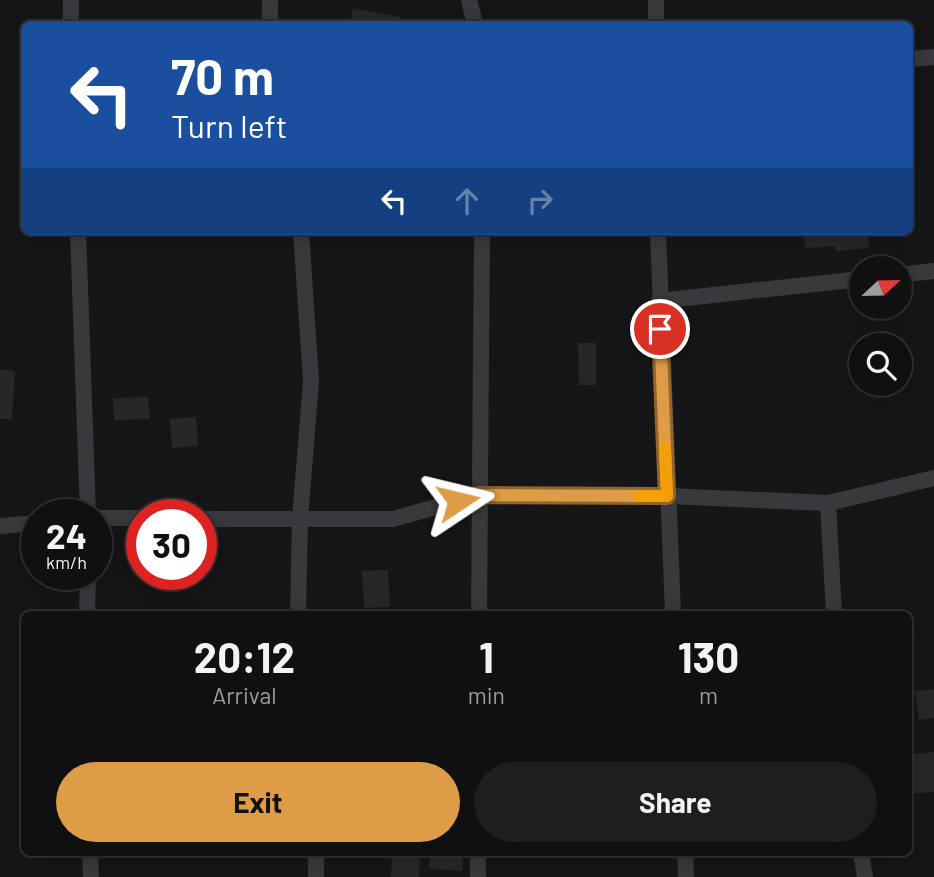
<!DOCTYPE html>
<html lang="en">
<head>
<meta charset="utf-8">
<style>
  body { margin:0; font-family:Barlow,sans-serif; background:#1e1e20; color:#f1f3f6; height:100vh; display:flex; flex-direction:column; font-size:26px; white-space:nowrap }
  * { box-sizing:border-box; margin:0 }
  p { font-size:23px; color:#9c9d9f }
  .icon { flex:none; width:38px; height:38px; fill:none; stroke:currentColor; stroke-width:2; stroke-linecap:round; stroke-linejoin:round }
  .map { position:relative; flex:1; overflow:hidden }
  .panel { position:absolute; left:21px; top:611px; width:891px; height:245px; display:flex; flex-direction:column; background:#101012; border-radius:10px; box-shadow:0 4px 18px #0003,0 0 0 2px #303032 }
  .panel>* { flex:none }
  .guide { position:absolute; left:21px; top:21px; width:892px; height:214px; border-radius:10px; box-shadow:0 4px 18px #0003,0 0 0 2px #303032; background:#1a4fa0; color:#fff; overflow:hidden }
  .needle { width:46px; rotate:68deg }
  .fabs { position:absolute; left:849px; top:256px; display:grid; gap:14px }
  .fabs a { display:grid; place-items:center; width:63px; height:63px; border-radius:50%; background:#101012; box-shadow:0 4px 18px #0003,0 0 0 2px #303032; font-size:35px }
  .speed { position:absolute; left:21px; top:499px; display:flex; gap:14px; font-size:35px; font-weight:700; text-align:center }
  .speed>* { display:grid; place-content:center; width:91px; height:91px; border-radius:50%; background:#101012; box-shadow:0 4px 18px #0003,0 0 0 2px #303032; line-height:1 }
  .speed small { font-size:18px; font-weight:400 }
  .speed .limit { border:10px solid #d22; background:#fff; color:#111 }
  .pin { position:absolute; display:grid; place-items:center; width:60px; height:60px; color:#fff; margin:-30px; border:4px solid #fff; border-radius:50%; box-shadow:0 2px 7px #0007 }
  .me { position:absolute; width:77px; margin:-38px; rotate:80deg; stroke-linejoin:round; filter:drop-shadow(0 0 5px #0008) }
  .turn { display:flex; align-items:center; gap:24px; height:147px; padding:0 35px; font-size:32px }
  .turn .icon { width:91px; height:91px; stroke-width:2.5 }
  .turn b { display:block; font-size:49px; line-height:60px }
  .lanes { display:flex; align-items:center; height:66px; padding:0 35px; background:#0003; justify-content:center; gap:35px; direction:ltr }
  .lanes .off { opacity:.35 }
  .eta { display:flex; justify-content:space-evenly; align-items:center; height:119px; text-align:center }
  .eta b { font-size:42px; font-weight:700; line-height:49px }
  .primary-button { display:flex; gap:14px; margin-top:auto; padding:14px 35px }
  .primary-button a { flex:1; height:80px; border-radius:42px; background:#df9c47; color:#111; font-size:28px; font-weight:700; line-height:80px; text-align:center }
  .primary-button a+a { background:#1e1e20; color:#f1f3f6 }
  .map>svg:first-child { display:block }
</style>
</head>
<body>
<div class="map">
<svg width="934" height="877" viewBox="0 0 934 877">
  <rect width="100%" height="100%" fill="#161618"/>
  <g fill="#262729">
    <path d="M 353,8 L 400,17 L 399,24 L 350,24 Z"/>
    <path d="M 803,231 L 868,231 L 869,248 L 835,251 L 835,246 L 805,248 Z"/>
    <path d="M 578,343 L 596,343 L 596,385 L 579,385 Z"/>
    <path d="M 0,370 L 15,371 L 12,419 L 0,419 Z"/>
    <path d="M 148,397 L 150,419 L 114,420 L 113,398 Z"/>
    <path d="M 196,417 L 198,446 L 172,448 L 170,419 Z"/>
    <path d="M 388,570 L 390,607 L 364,608 L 362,571 Z"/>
    <path d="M 934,689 L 934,718 L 919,720 L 915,691 Z"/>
    <path d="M 934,752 L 934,792 L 910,794 L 908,754 Z"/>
    <path d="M 430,854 L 463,857 L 462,871 L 429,869 Z"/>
    <path d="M 392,855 L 420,855 L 419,877 L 391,877 Z"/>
  </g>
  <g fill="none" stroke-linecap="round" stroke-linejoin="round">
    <g stroke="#38393c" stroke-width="16">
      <path d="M 71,0 L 71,24"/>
      <path d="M 469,0 L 475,24"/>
      <path d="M 656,0 L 656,24"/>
      <path d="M 270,24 L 270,0"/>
      <path d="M 910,59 L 934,57"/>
      <path d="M 78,231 L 88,514"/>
      <path d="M 658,231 L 673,614"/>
      <path d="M 900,275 L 934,271"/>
      <path d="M 659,301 L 861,279"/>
      <path d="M 828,503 L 834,614"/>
      <path d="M 96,518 L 142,518"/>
      <path d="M 201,519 L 393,519 L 479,495 L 667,496 L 828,503 L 934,478"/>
      <path d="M 0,526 L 37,523"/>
      <path d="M 87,614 L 88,574"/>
      <path d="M 298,614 L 300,519 L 311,381 L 301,231"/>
      <path d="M 479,614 L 482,231"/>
      <path d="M 90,852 L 91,877"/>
      <path d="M 316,852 L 316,877"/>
      <path d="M 685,852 L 686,877"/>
      <path d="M 861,852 L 865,877"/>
      <path d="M 478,877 L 478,852"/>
    </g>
  </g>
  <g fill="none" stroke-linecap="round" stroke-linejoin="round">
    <g stroke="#91652e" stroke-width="18">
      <path id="route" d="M 458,501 L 479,495 L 667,496 L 660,329"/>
    </g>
    <use href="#route" stroke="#df9c47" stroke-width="12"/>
    <path stroke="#f59e0b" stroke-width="12" d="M 639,496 L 667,496 L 665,448"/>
  </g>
</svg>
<div class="fabs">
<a><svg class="needle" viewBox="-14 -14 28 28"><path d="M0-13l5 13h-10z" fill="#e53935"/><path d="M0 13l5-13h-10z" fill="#9c9d9f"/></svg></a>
<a><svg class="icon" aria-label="search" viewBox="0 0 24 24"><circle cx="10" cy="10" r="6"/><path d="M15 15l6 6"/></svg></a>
</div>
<div class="speed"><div>24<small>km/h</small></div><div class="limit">30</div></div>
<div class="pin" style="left:660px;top:329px;background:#d93025"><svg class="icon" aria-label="arrive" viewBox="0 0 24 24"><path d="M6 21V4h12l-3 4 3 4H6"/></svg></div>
<svg class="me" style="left:458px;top:501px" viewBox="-20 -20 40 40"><path d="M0-17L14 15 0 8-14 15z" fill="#df9c47" stroke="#fff" stroke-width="4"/></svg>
<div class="guide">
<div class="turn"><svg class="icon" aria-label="left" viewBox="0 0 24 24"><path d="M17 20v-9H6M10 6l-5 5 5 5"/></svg><div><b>70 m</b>Turn left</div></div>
<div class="lanes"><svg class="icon" aria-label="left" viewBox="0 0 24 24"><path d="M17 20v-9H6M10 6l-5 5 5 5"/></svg><svg class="icon off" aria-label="ahead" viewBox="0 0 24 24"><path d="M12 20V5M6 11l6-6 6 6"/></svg><svg class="icon off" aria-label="right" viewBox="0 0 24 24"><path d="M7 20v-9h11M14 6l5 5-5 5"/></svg></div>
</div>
<section class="panel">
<div class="eta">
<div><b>20:12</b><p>Arrival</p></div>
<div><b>1</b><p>min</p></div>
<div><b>130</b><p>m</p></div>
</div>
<div class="primary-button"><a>Exit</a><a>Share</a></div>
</section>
</div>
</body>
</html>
